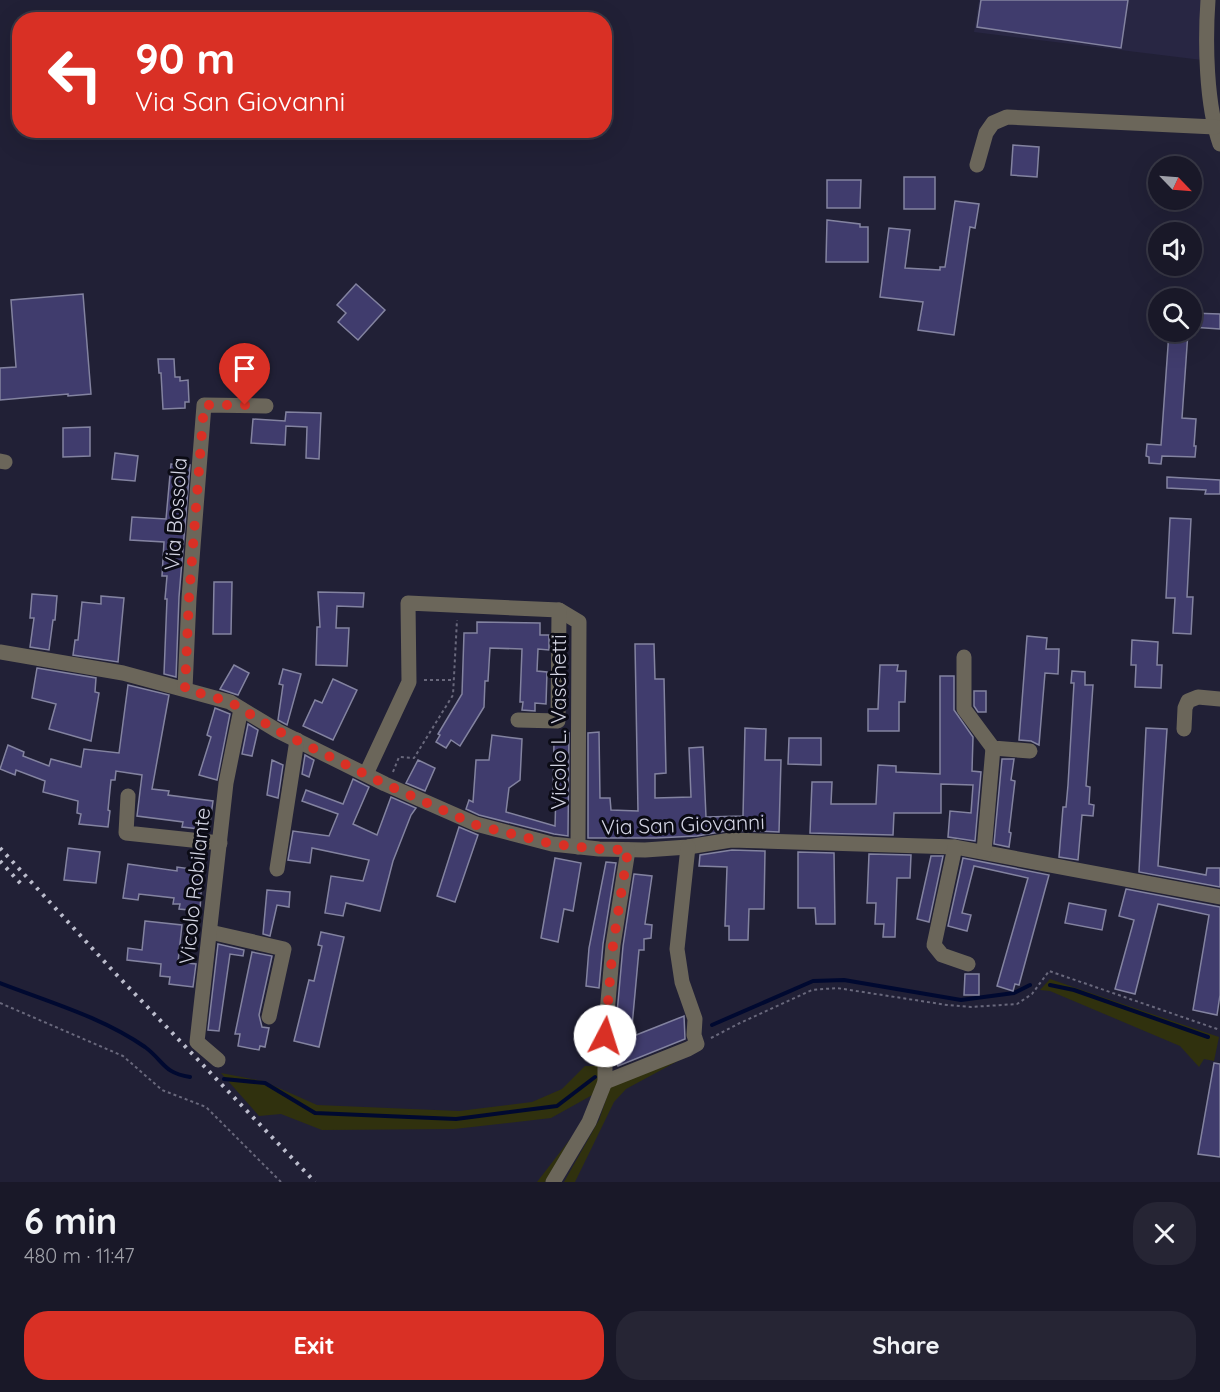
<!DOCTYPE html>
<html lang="en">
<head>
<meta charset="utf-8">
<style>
  body { margin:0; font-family:Quicksand,sans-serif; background:#262534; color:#f1f3f6; height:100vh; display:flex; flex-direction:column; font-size:22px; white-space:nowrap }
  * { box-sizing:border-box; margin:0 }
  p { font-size:20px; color:#9fa0a8 }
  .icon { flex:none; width:33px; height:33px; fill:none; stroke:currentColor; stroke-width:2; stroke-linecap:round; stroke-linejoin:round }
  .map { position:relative; height:1182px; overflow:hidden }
  .details { display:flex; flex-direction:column; background:#191828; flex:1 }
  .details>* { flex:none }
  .guide { position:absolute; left:12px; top:12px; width:600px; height:126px; border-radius:24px; box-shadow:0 6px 24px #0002,0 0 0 2px #373745; background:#d93025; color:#fff; overflow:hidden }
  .needle { width:39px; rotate:115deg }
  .buttons { position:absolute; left:1148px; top:156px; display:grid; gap:12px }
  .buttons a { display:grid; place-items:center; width:54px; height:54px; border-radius:50%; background:#191828; box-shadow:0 6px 24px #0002,0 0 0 2px #373745; font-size:30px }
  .pin { position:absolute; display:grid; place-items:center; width:51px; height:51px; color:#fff; margin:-62px -26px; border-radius:50% 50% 50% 0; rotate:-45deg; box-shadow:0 0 6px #0007 }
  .pin .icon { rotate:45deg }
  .me { position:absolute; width:66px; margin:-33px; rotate:5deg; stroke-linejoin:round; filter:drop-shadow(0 0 4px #0008) }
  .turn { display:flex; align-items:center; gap:21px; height:126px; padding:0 24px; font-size:27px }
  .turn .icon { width:78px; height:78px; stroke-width:2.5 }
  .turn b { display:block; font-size:42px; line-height:51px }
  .round { display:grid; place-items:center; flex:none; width:63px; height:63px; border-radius:24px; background:#262534 }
  .head { display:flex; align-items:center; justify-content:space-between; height:102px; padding:0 24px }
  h1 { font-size:36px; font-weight:800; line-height:45px }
  .action { display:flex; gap:12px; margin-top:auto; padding:12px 24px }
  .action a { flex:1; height:69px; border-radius:24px; background:#d93025; color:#fff; font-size:24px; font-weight:800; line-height:69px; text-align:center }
  .action a+a { background:#262534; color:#f1f3f6 }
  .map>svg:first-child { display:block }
</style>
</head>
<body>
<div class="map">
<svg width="1220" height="1182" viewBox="0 0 1220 1182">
  <rect width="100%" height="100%" fill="#212036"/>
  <path fill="#282643" d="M 979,0 L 1204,0 L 1202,60 L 974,32 Z"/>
  <g fill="#30310e">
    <path d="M 1050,979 L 1219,1037 L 1214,1061 L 1204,1059 L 1199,1067 L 1180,1046 L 1050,991 L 1040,990 Z"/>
    <path d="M 700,1049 L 626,1089 L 614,1102 L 575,1182 L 564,1182 L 599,1120 L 611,1085 Z"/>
    <path d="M 585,1066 L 600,1066 L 596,1093 L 551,1118 L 454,1129 L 322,1130 L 281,1114 L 259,1116 L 221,1073 L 263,1081 L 317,1105 L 459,1111 L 532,1102 L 562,1089 Z"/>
    <path d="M 571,1138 L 545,1182 L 537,1182 Z"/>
  </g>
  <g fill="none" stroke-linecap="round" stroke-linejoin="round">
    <g stroke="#000930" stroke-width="4">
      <path d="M 0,983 C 49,1002 102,1017 145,1047 C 164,1061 163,1073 190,1077"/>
      <path d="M 1050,985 L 1074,990 L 1208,1037"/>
      <path d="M 712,1025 L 813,981 L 844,980 L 961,1000 L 1014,993 L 1030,985"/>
      <path d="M 224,1079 L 265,1083 L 315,1113 L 456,1119 L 557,1106 L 595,1077"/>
    </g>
  </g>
  <g fill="#403c6d" stroke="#8383a0" stroke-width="1.5">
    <path d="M 981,0 L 1128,0 L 1121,48 L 977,27 Z"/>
    <path d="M 1013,145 L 1039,147 L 1037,177 L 1011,175 Z"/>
    <rect x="904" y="177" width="31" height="32"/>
    <path d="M 827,180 L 861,180 L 860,208 L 827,208 Z"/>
    <path d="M 955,201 L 979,204 L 975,228 L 970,227 L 954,335 L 918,330 L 923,302 L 880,297 L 889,228 L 910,230 L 905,268 L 940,270 L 940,267 L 945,267 Z"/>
    <path d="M 827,220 L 860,224 L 860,227 L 868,227 L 868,262 L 826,262 Z"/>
    <path d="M 356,284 L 385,310 L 358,340 L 338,322 L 346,313 L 337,305 Z"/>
    <path d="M 83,294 L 91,394 L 68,396 L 68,394 L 0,400 L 0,368 L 16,367 L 11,300 Z"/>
    <path d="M 1191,313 L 1220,314 L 1220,329 L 1191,327 Z"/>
    <path d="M 1169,332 L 1188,332 L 1182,418 L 1196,419 L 1194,446 L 1196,446 L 1195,457 L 1162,456 L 1161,464 L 1149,463 L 1149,457 L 1146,456 L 1147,444 L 1161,445 Z"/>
    <path d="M 158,359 L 174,359 L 175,377 L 180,377 L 180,381 L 188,380 L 189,402 L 185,402 L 185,408 L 163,409 L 161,373 L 159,373 Z"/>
    <path d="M 286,412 L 321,413 L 319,459 L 306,458 L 307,427 L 286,426 L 285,445 L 251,443 L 253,419 L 285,421 Z"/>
    <path d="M 90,427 L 90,456 L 63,457 L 63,428 Z"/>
    <path d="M 115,453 L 138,456 L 135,481 L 112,479 Z"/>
    <path d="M 171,464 L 190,465 L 179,597 L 176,677 L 164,674 L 167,599 L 165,599 L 167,576 L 162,576 L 164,542 L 130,540 L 132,517 L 166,519 Z"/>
    <path d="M 1167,477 L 1220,480 L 1220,494 L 1205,494 L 1206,490 L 1167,488 Z"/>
    <path d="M 1170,518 L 1191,519 L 1187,597 L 1193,597 L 1191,634 L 1173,633 L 1175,598 L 1166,598 Z"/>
    <path d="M 214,582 L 232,582 L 231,634 L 213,634 Z"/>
    <path d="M 318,592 L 364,593 L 363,607 L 337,606 L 336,628 L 349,628 L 347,666 L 316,665 L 317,627 L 320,627 Z"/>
    <path d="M 32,594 L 57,596 L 55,620 L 53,620 L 49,650 L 30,647 L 34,618 L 30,618 Z"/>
    <path d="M 101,596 L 124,598 L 118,662 L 73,655 L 75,640 L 78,640 L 82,602 L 101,604 Z"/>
    <path d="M 477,622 L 540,623 L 540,635 L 549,635 L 549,650 L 538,649 L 537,671 L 547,672 L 546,704 L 535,703 L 535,711 L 522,710 L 523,702 L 520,702 L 522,649 L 490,648 L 488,681 L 485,681 L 484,707 L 460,746 L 451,740 L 446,748 L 436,742 L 440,735 L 438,734 L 462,694 L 464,633 L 477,633 Z"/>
    <path d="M 1027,636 L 1047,638 L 1046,649 L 1059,649 L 1058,674 L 1045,673 L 1039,745 L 1031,741 L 1019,740 Z"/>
    <path d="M 1132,640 L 1158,642 L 1157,665 L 1162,665 L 1161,688 L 1135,687 L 1136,665 L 1131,665 Z"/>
    <path d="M 635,644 L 654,644 L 655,679 L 664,679 L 666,773 L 655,774 L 655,798 L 691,797 L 689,748 L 703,747 L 706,817 L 743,816 L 745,728 L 766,729 L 765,760 L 781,760 L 779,832 L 731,830 L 697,836 L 656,838 L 588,838 L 588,733 L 599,732 L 600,798 L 610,798 L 611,810 L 638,811 Z"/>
    <path d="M 234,665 L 249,673 L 238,695 L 220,689 Z"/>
    <path d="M 880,665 L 898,665 L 897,671 L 906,671 L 905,702 L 899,702 L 899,731 L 868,731 L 868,709 L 878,709 Z"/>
    <path d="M 37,668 L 96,678 L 95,692 L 99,693 L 91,741 L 49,729 L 56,704 L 32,698 Z"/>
    <path d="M 283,669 L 301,674 L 287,725 L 278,720 L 283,685 L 279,684 Z"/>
    <path d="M 1072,671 L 1085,672 L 1085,685 L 1093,685 L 1086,786 L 1090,787 L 1089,804 L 1094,805 L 1093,816 L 1082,815 L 1078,860 L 1059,857 L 1063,807 L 1066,807 L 1068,785 L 1074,683 L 1071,683 Z"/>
    <path d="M 940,676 L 954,676 L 954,710 L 973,737 L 972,771 L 981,772 L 975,841 L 948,837 L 950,811 L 971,813 L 973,785 L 941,784 L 941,813 L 894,813 L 893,835 L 810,833 L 812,782 L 832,782 L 831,804 L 876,804 L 878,765 L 896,766 L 896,772 L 940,774 Z"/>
    <path d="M 333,679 L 357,690 L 333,740 L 303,726 L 315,700 L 322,703 Z"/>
    <path d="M 128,685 L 169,695 L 152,789 L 169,791 L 168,795 L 213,801 L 209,830 L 182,827 L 183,822 L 137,816 L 142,775 L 116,771 L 115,780 L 111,780 L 108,810 L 110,811 L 108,827 L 79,824 L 81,814 L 77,813 L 78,801 L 43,792 L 45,781 L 16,770 L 15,775 L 0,769 L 8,745 L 24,752 L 23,756 L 49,766 L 51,759 L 81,767 L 84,749 L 119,753 Z"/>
    <path d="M 974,691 L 986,691 L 986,712 L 978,712 L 974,706 Z"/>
    <path d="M 215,708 L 230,714 L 217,780 L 199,775 L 211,737 L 207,735 Z"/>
    <path d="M 248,724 L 258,730 L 252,756 L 242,754 Z"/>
    <path d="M 1146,728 L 1167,729 L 1158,866 L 1206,875 L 1207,868 L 1220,868 L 1220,887 L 1139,872 Z"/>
    <path d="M 566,733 L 569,733 L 568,836 L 554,834 L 479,815 L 466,809 L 469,800 L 473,802 L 476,760 L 489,760 L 492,735 L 522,739 L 520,780 L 509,788 L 506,812 L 555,826 L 556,793 L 553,793 L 554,741 L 566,742 Z"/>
    <path d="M 789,738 L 821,738 L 821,765 L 788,764 Z"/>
    <path d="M 305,755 L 314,760 L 309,777 L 302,774 Z"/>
    <path d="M 1002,759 L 1014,759 L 1011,780 L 1015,781 L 1009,832 L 1011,833 L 1009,847 L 994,844 Z"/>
    <path d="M 272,760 L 283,765 L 278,798 L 267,795 Z"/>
    <path d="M 418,760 L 435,768 L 425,791 L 406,783 Z"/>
    <path d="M 353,779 L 369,787 L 353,824 L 377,835 L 391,797 L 416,808 L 411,815 L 393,861 L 380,911 L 346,903 L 343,916 L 325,913 L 331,876 L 363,881 L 369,860 L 312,848 L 310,863 L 288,860 L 293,831 L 329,836 L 338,814 L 302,801 L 306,790 L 343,804 Z"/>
    <path d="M 459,827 L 478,835 L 455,902 L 437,896 Z"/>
    <path d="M 68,848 L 100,852 L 96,883 L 64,880 Z"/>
    <path d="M 732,850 L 765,851 L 764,909 L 749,909 L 748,940 L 729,940 L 729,926 L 725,926 L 727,867 L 699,866 L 700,855 Z"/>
    <path d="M 798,852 L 834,853 L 835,924 L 816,924 L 815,908 L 798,908 Z"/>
    <path d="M 869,854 L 911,855 L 910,878 L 897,878 L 895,937 L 883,937 L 884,924 L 875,924 L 876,903 L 867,903 Z"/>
    <path d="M 931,856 L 943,856 L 929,922 L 917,919 Z"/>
    <path d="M 555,858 L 581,863 L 573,911 L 564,909 L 558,942 L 541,938 Z"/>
    <path d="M 963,858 L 1049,875 L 1019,985 L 1015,984 L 1013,991 L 997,986 L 1028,878 L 974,866 L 962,913 L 971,915 L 967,931 L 948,926 Z"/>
    <path d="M 606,862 L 616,863 L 603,944 L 599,988 L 586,986 L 589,948 Z"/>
    <path d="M 128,864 L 177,871 L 177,867 L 192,869 L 191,872 L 202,873 L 200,911 L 179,909 L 180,904 L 173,904 L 174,898 L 139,894 L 138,900 L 123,898 Z"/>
    <path d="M 634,874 L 652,876 L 645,924 L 652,925 L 651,938 L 644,939 L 644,950 L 639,950 L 631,1037 L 684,1016 L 685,1039 L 618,1066 L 615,1058 L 615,1036 L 623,946 Z"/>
    <path d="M 1126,889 L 1220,907 L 1220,995 L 1217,1015 L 1193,1010 L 1209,915 L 1158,904 L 1135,994 L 1115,989 L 1134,920 L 1119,916 Z"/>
    <path d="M 267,890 L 290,892 L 289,907 L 277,905 L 270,936 L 263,934 Z"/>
    <path d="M 1069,903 L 1106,910 L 1102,930 L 1065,923 Z"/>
    <path d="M 145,921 L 182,925 L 178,962 L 196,964 L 193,987 L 169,984 L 170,977 L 160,976 L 161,964 L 127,960 L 128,948 L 142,950 Z"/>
    <path d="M 321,932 L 344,937 L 319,1047 L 294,1041 L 309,980 L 314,981 L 322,946 L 318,945 Z"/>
    <path d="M 218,944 L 244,950 L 243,956 L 230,954 L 219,1031 L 208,1030 Z"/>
    <path d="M 252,952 L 272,956 L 259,1015 L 262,1027 L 269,1028 L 265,1047 L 260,1046 L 259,1050 L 238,1046 L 240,1034 L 235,1034 Z"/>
    <path d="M 965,974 L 979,974 L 979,995 L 964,995 Z"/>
    <path d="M 1214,1063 L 1220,1064 L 1220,1157 L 1198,1154 Z"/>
  </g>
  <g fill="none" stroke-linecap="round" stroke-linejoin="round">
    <g stroke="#69687c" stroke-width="2" stroke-dasharray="3 3" stroke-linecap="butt">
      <path d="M 424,680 L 454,680"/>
      <path d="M 393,772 L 399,757 L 414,758 L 453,695 L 457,620"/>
      <path d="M 0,1003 L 123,1056 L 162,1090 L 206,1107 L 281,1182"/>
      <path d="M 711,1038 L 740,1023 L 812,990 L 837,988 L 947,1005 L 971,1007 L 1017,1004 L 1032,994 L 1049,971 L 1220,1030"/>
    </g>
    <g stroke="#6b665a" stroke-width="15">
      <path d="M 1208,0 C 1205,42 1206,104 1220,144"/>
      <path d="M 977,165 L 986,133 L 993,123 L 1007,117 L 1215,127"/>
      <path d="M 0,461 L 5,462"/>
      <path d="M 559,610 L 579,622 L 578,847"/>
      <path d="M 0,652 L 123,673 L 230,702 L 278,731 L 385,784 L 476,824 L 552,844 L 599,849 L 645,850 L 688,847 L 731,840 L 955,847 L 1220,897"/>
      <path d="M 964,657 L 964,709 L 993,748 L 1030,751"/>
      <path d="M 185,689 L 189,598 L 204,405 L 266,406"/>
      <path d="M 1184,729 L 1185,708 L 1188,701 L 1198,697 L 1220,699"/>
      <path d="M 366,774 L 409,682 L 408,603 L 559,610 L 558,721 L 518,720"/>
      <path d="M 128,796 L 126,833 L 220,843"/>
      <path d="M 955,847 L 934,945 L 942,955 L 968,964"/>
      <path d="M 984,851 L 993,748"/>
      <path d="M 277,869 L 297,740"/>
      <path d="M 210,932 L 284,949 L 269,1017"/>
      <path d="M 218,1060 L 197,1042 L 226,783 L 241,709"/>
      <path d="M 605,1082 L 688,1049 L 697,1044 L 694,1035 L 695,1019 L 682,982 L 677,949 L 688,847"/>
      <path d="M 553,1182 L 589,1122 L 605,1082 L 605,1036 L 613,945 L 628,850"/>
    </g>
    <g stroke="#bcbdcd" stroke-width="4" stroke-dasharray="3 6" stroke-linecap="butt">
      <path d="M 0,848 L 114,972 L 315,1182"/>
      <path d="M 0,861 L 21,884"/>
    </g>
  </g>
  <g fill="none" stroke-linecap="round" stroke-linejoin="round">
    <path stroke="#d93025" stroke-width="10" stroke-dasharray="0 18" d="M 245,405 L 204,405 L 189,598 L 185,689 L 230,702 L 278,731 L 385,784 L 476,825 L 552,844 L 599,849 L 628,850 L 613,945 L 605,1036"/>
  </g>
  <g text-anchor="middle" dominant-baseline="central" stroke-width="6" stroke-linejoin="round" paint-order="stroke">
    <g font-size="21" fill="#d2d3e2" stroke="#0b0b15">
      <text transform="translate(175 514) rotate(-86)">Via Bossola</text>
      <text transform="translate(558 722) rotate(-90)">Vicolo L. Vaschetti</text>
      <text transform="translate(683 824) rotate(-2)">Via San Giovanni</text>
      <text transform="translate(194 886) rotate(-84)">Vicolo Robilante</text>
    </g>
  </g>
</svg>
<div class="buttons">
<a><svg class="needle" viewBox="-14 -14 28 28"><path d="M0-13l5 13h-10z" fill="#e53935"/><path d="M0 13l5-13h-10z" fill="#9fa0a8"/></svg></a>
<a><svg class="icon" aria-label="sound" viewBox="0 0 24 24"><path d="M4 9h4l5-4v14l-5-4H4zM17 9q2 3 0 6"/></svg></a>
<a><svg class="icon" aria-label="search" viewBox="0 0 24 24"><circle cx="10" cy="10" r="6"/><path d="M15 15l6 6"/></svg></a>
</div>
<div class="pin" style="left:245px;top:405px;background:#d93025"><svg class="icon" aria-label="arrive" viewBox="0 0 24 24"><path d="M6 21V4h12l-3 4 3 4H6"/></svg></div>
<svg class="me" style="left:605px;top:1036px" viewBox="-20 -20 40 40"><circle r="19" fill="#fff"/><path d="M0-13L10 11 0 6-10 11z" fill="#d93025"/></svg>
<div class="guide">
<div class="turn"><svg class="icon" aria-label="left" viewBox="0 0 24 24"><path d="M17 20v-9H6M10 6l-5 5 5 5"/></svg><div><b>90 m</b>Via San Giovanni</div></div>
</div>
</div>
<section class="details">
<div class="head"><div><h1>6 min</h1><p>480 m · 11:47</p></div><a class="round"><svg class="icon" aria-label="close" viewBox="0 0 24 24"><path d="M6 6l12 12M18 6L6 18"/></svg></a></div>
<div class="action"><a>Exit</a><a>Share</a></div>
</section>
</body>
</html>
